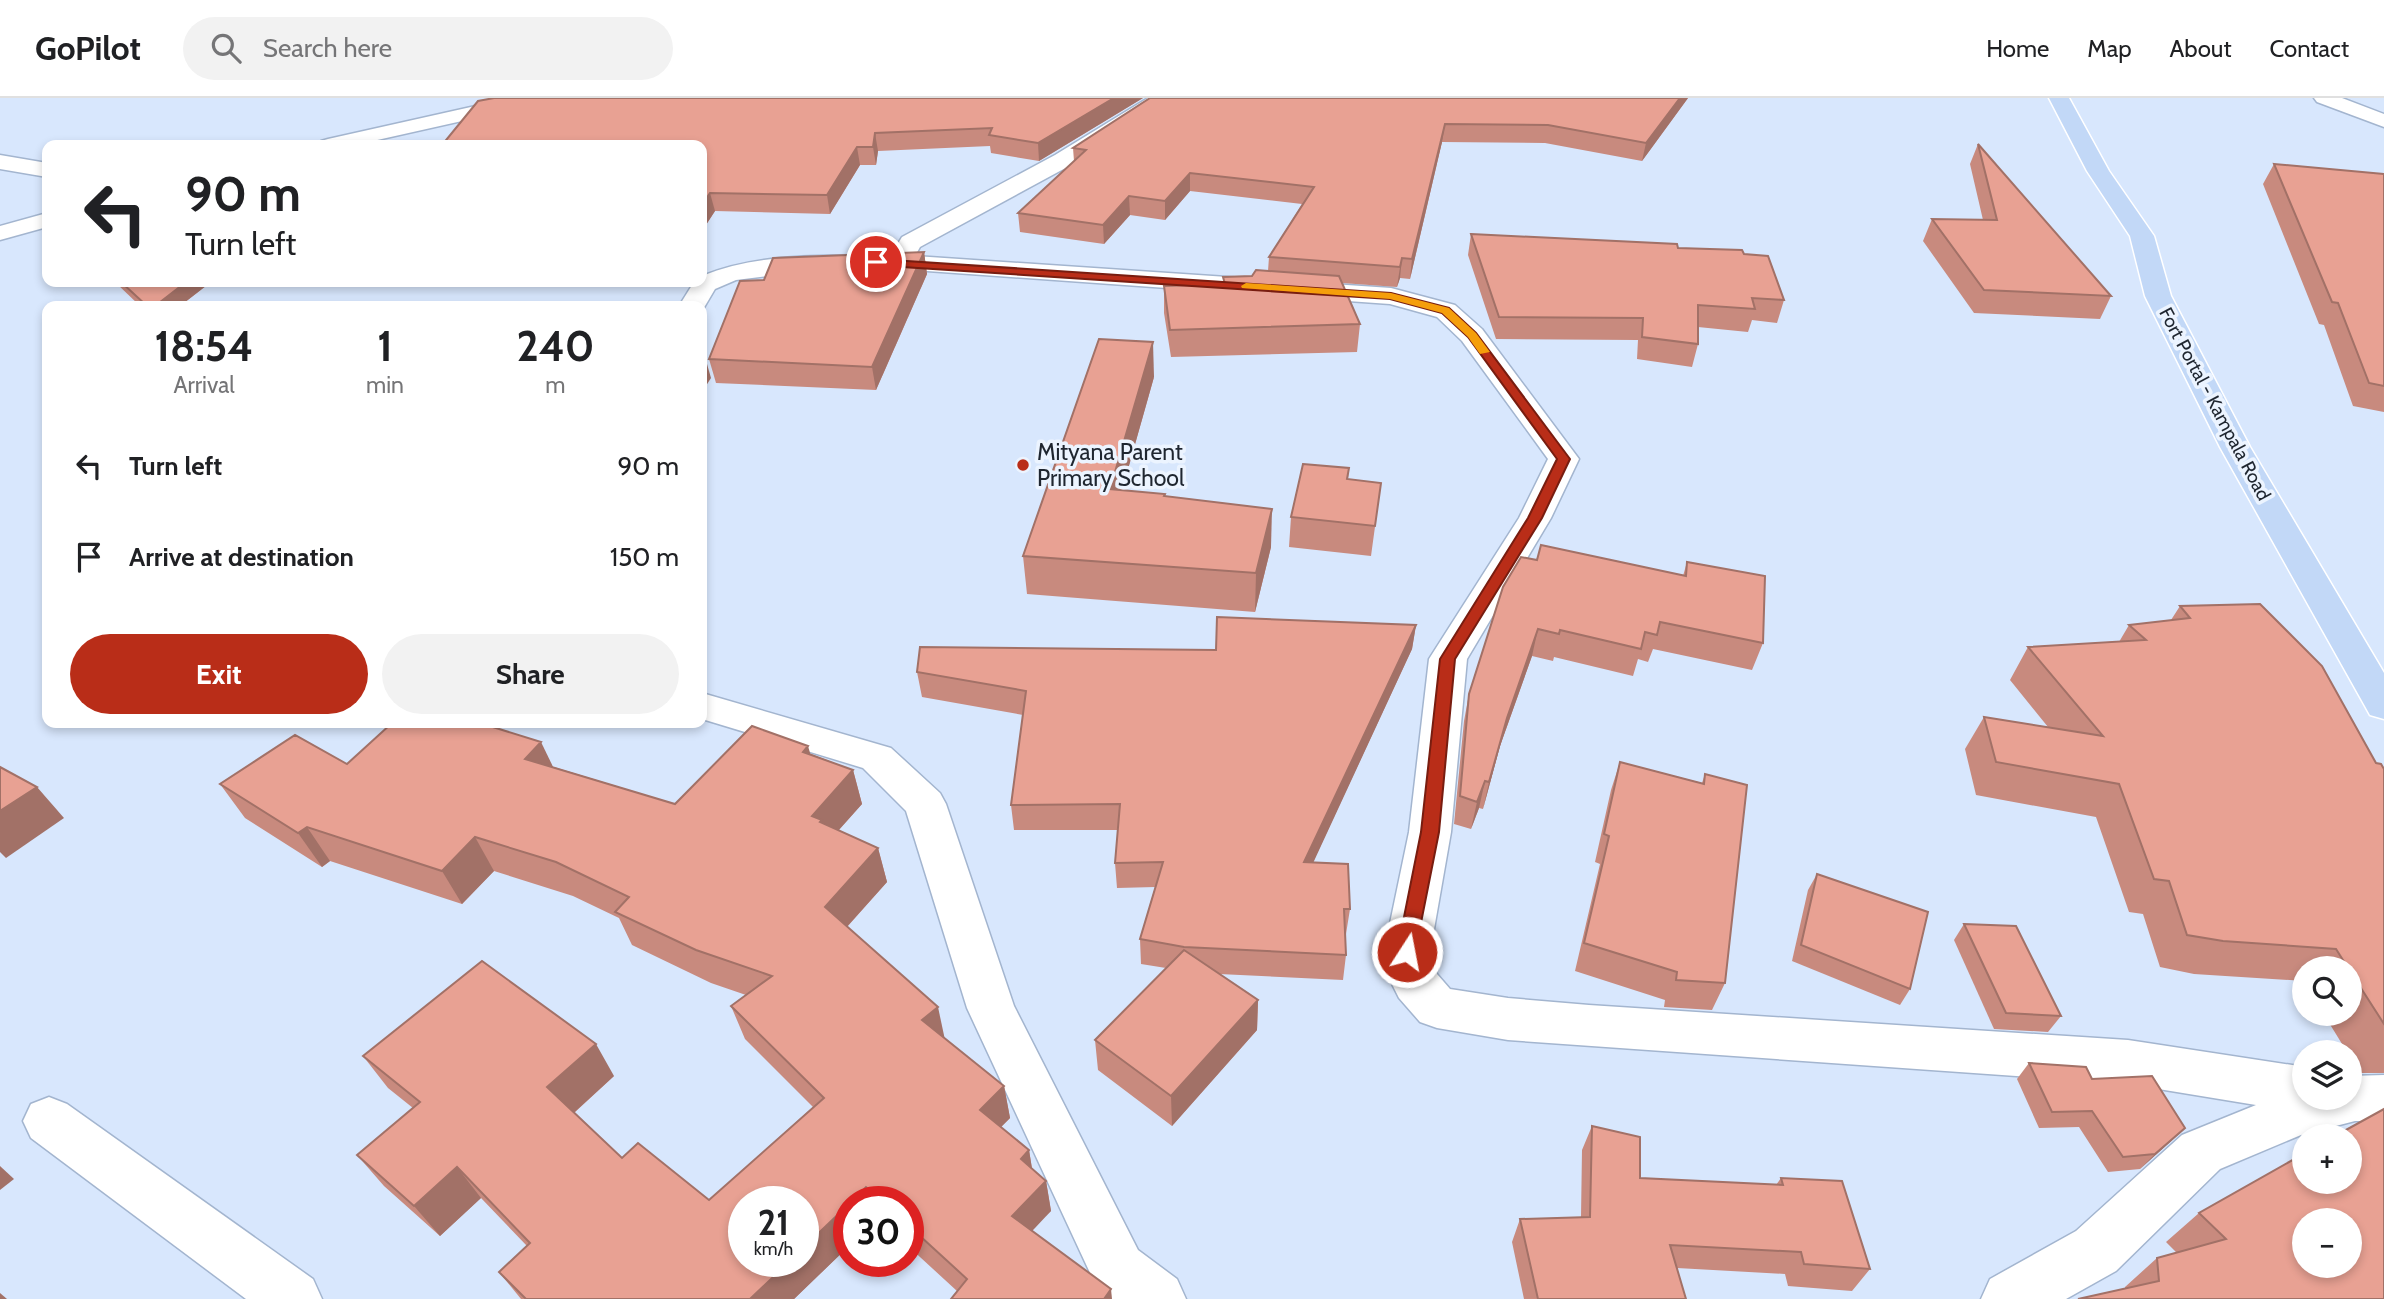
<!DOCTYPE html>
<html lang="en">
<head>
<meta charset="utf-8">
<style>
  body { margin:0; font-family:Cabin,sans-serif; background:#f2f2f2; color:#202124; height:100vh; display:flex; flex-direction:column; font-size:26px; white-space:nowrap }
  * { box-sizing:border-box; margin:0 }
  p { font-size:23px; color:#757577 }
  .icon { flex:none; width:38px; height:38px; fill:none; stroke:currentColor; stroke-width:2; stroke-linecap:round; stroke-linejoin:round }
  .map { position:relative; flex:1; overflow:hidden }
  .details { position:absolute; left:42px; top:203px; width:665px; height:427px; display:flex; flex-direction:column; background:#fff; border-radius:14px; box-shadow:0 4px 10px #0003 }
  .details>* { flex:none }
  .banner { position:absolute; left:42px; top:42px; width:665px; height:147px; border-radius:14px; box-shadow:0 4px 10px #0003; background:#fff; color:#202124; overflow:hidden }
  .tools { position:absolute; left:2292px; top:858px; display:grid; gap:14px }
  .tools a { display:grid; place-items:center; width:70px; height:70px; border-radius:50%; background:#fff; box-shadow:0 4px 10px #0003; font-size:35px }
  .speed { position:absolute; left:728px; top:1088px; display:flex; gap:14px; font-size:35px; font-weight:700; text-align:center }
  .speed>* { display:grid; place-content:center; width:91px; height:91px; border-radius:50%; background:#fff; box-shadow:0 4px 10px #0003; line-height:1 }
  .speed small { font-size:18px; font-weight:400 }
  .speed .limit { border:10px solid #d22; background:#fff; color:#111 }
  .pin { position:absolute; display:grid; place-items:center; width:60px; height:60px; color:#fff; margin:-30px; border:4px solid #fff; border-radius:50%; box-shadow:0 2px 7px #0007 }
  .me { position:absolute; width:77px; margin:-38px; rotate:11deg; stroke-linejoin:round; filter:drop-shadow(0 0 5px #0008) }
  .turn { display:flex; align-items:center; gap:24px; height:147px; padding:0 28px; font-size:32px }
  .turn .icon { width:91px; height:91px; stroke-width:2.5 }
  .turn b { display:block; font-size:49px; line-height:60px }
  .eta { display:flex; justify-content:space-evenly; align-items:center; height:119px; text-align:center }
  .eta b { font-size:42px; font-weight:700; line-height:49px }
  .cta { display:flex; gap:14px; margin-top:auto; padding:14px 28px }
  .cta a { flex:1; height:80px; border-radius:42px; background:#b92d18; color:#fff; font-size:28px; font-weight:700; line-height:80px; text-align:center }
  .cta a+a { background:#f2f2f2; color:#202124 }
  ul { padding:0; list-style:none }
  li { display:flex; align-items:center; gap:21px; height:91px; padding:0 28px }
  li div { flex:1 }
  li b { display:block; font-size:26px }
  li em { font-style:normal }
  header { display:flex; align-items:center; gap:42px; box-sizing:border-box; height:98px; padding:0 35px; background:#fff; border-bottom:2px solid #e0e0e0 }
  header strong { font-size:33px }
  nav { display:flex; gap:38px; margin-inline-start:auto; font-size:24px }
  .search { width:490px; height:63px; background:#f2f2f2; display:flex; align-items:center; gap:18px; box-sizing:border-box; padding:0 24px; border-radius:38px; color:#757577; font-size:26px }
  .map>svg:first-child { display:block }
</style>
</head>
<body>
<header>
<strong>GoPilot</strong>
<div class="search"><svg class="icon" aria-label="search" viewBox="0 0 24 24"><circle cx="10" cy="10" r="6"/><path d="M15 15l6 6"/></svg>Search here</div>
<nav><a>Home</a><a>Map</a><a>About</a><a>Contact</a></nav>
</header>
<div class="map">
<svg width="2384" height="1201" viewBox="0 0 2384 1201">
  <rect width="100%" height="100%" fill="#d8e7fd"/>
  <g fill="none" stroke-linecap="round" stroke-linejoin="round">
    <g stroke="#a3b5cf" stroke-width="3">
      <g id="street">
        <path d="M 511,0 L 548,0 L 538,6 L 355,47 L 317,47 L 321,43 L 328,41 Z"/>
        <path d="M 1148,0 L 1172,0 L 1071,67 L 920,149 L 915,158 L 1391,190 L 1455,207 L 1482,231 L 1579,361 L 1551,420 L 1467,561 L 1451,734 L 1430,854 L 1437,876 L 1450,891 L 1508,900 L 1589,907 L 2128,942 L 2305,969 L 2305,999 L 2350,999 L 2350,978 L 2384,977 L 2384,1023 L 2355,1023 L 2301,1037 L 2220,1071 L 2116,1173 L 2066,1201 L 1981,1201 L 1990,1181 L 2076,1133 L 2182,1037 L 2256,1007 L 2128,986 L 1508,942 L 1437,930 L 1420,924 L 1399,900 L 1392,886 L 1384,854 L 1409,734 L 1429,561 L 1519,420 L 1548,361 L 1462,243 L 1437,219 L 1390,206 L 899,171 L 807,173 L 736,182 L 715,191 L 702,213 L 702,208 L 679,208 L 694,184 L 702,184 L 702,178 C 760,154 829,158 891,157 L 902,139 L 1055,57 Z"/>
        <path d="M 2314,0 L 2342,0 L 2384,16 L 2384,29 L 2317,4 Z"/>
        <path d="M 0,57 L 47,65 L 47,79 L 0,71 Z"/>
        <path d="M 47,115 L 47,129 L 0,142 L 0,128 Z"/>
        <path d="M 702,595 L 891,650 L 940,695 L 946,706 L 1014,908 L 1138,1152 L 1177,1181 L 1186,1201 L 1110,1201 L 1098,1192 L 967,910 L 906,713 L 863,670 L 702,621 Z"/>
        <path d="M 49,999 L 67,1006 L 313,1181 L 322,1201 L 246,1201 L 31,1040 L 23,1023 L 31,1006 Z"/>
      </g>
    </g>
    <g stroke="#fff" stroke-width="3">
      <path id="primary" d="M 2049,0 L 2069,0 L 2109,73 L 2154,138 L 2171,198 L 2250,349 L 2384,575 L 2384,621 L 2370,617 L 2365,608 L 2220,349 L 2145,198 L 2130,138 L 2087,73 Z"/>
    </g>
    <use href="#street" fill="#fff" fill-rule="evenodd"/>
    <use href="#primary" fill="#c2d8f7" fill-rule="evenodd"/>
  </g>
  <g fill="#c88a7e">
    <path d="M 494,0 L 1143,0 L 1039,63 L 991,55 L 990,48 L 878,53 L 876,67 L 860,67 L 830,116 L 715,113 L 702,133 L 702,47 Z"/>
    <path d="M 1688,0 L 1642,63 L 1545,45 L 1442,44 L 1410,181 L 1400,180 L 1397,189 L 1342,185 L 1360,226 L 1357,254 L 1171,259 L 1164,215 L 1164,188 L 1223,186 L 1223,179 L 1252,178 L 1268,173 L 1269,159 L 1302,106 L 1190,93 L 1165,122 L 1130,117 L 1104,146 L 1020,134 L 1018,115 L 1074,63 L 1073,50 Z"/>
    <path d="M 1978,46 L 2111,198 L 2100,221 L 1974,215 L 1923,143 L 1932,121 L 1983,122 L 1970,66 Z"/>
    <path d="M 2274,66 L 2384,76 L 2384,314 L 2353,308 L 2324,227 L 2319,226 L 2263,86 Z"/>
    <path d="M 1471,136 L 1678,150 L 1784,202 L 1777,225 L 1752,222 L 1748,234 L 1698,229 L 1698,246 L 1692,269 L 1637,261 L 1638,242 L 1496,241 L 1468,157 Z"/>
    <path d="M 924,154 L 927,176 L 876,292 L 716,285 L 709,261 L 764,182 Z"/>
    <path d="M 115,184 L 211,184 L 180,208 L 140,208 Z"/>
    <path d="M 1154,279 L 1122,392 L 1165,399 L 1271,449 L 1255,514 L 1027,496 L 1023,458 Z"/>
    <path d="M 1349,370 L 1348,381 L 1377,414 L 1371,458 L 1289,449 L 1291,419 Z"/>
    <path d="M 1537,462 L 1683,478 L 1687,464 L 1763,545 L 1752,572 L 1653,551 L 1648,564 L 1638,561 L 1633,578 L 1554,559 L 1553,563 L 1532,558 L 1500,648 L 1483,711 L 1479,710 L 1471,731 L 1454,726 L 1464,623 L 1469,596 Z"/>
    <path d="M 2180,508 L 2384,671 L 2384,975 L 2360,975 L 2350,959 L 2350,954 L 2347,954 L 2323,915 L 2350,915 L 2350,870 L 2305,870 L 2305,885 L 2304,883 L 2194,876 L 2160,869 L 2143,816 L 2129,814 L 2096,719 L 1976,697 L 1965,651 L 1984,619 L 2048,629 L 2010,582 L 2028,549 L 2119,544 L 2129,527 L 2171,522 Z"/>
    <path d="M 1416,527 L 1412,551 L 1313,764 L 1350,811 L 1346,836 L 1345,836 L 1346,857 L 1343,882 L 1219,876 L 1258,902 L 1257,932 L 1172,1028 L 1098,972 L 1095,942 L 1166,870 L 1141,866 L 1140,841 L 1155,789 L 1117,790 L 1115,765 L 1118,732 L 1014,732 L 1011,707 L 1023,617 L 922,599 L 917,574 L 1216,552 Z"/>
    <path d="M 811,656 L 853,672 L 862,706 L 838,733 L 878,750 L 887,784 L 847,829 L 945,941 L 1004,988 L 1010,1020 L 1001,1029 L 1029,1052 L 1032,1071 L 1046,1083 L 1051,1113 L 957,1193 L 908,1148 L 908,1104 L 849,1104 L 849,1148 L 794,1201 L 521,1201 L 499,1174 L 527,1148 L 481,1100 L 440,1138 L 384,1088 L 357,1057 L 413,1010 L 388,990 L 363,958 L 614,978 L 574,1015 L 622,1060 L 709,1102 L 813,1009 L 745,941 L 731,908 L 746,897 L 711,885 L 632,847 L 619,820 L 573,798 L 494,773 L 462,806 L 330,763 L 322,769 L 245,720 L 220,686 L 347,666 L 554,669 L 675,706 Z"/>
    <path d="M 1620,664 L 1702,685 L 1705,676 L 1725,885 L 1712,912 L 1664,909 L 1665,902 L 1575,873 L 1600,766 L 1595,764 L 1611,692 Z"/>
    <path d="M 1817,776 L 1910,891 L 1900,907 L 1792,863 L 1808,792 Z"/>
    <path d="M 1964,826 L 2061,918 L 2048,934 L 1994,931 L 1954,842 Z"/>
    <path d="M 2029,965 L 2092,981 L 2185,1030 L 2140,1071 L 2108,1074 L 2079,1029 L 2039,1030 L 2017,981 Z"/>
    <path d="M 1592,1028 L 1640,1080 L 1776,1087 L 1781,1080 L 1870,1171 L 1852,1193 L 1788,1188 L 1785,1176 L 1677,1170 L 1686,1201 L 1524,1201 L 1512,1144 L 1520,1121 L 1581,1119 L 1582,1052 Z"/>
    <path d="M 2199,1115 L 2384,1201 L 2125,1190 L 2125,1189 L 2157,1160 L 2177,1155 L 2166,1144 Z"/>
  </g>
  <g fill="#a27167">
    <path d="M 1114,0 L 1143,0 L 1039,63 L 1038,45 Z"/>
    <path d="M 1680,0 L 1688,0 L 1642,63 L 1646,45 Z"/>
    <path d="M 1445,26 L 1442,44 L 1410,181 L 1412,161 Z"/>
    <path d="M 875,35 L 878,53 L 876,67 L 873,49 Z"/>
    <path d="M 857,49 L 860,67 L 830,116 L 827,97 Z"/>
    <path d="M 1190,75 L 1190,93 L 1165,122 L 1165,103 Z"/>
    <path d="M 710,95 L 715,113 L 702,133 L 702,107 Z"/>
    <path d="M 1129,98 L 1130,117 L 1104,146 L 1103,127 Z"/>
    <path d="M 924,154 L 927,176 L 876,292 L 872,269 Z"/>
    <path d="M 1402,160 L 1400,180 L 1397,189 L 1400,169 Z"/>
    <path d="M 186,184 L 211,184 L 180,208 L 155,208 Z"/>
    <path d="M 1153,244 L 1154,279 L 1112,428 L 1110,391 Z"/>
    <path d="M 703,252 L 711,280 L 702,294 L 702,255 Z"/>
    <path d="M 1272,411 L 1271,449 L 1255,514 L 1256,475 Z"/>
    <path d="M 1416,527 L 1412,551 L 1302,789 L 1304,764 Z"/>
    <path d="M 1538,531 L 1532,558 L 1500,648 L 1483,711 L 1489,684 L 1507,620 Z"/>
    <path d="M 541,644 L 557,677 L 525,661 Z"/>
    <path d="M 808,648 L 818,682 L 803,654 Z"/>
    <path d="M 853,672 L 862,706 L 828,744 L 812,718 Z"/>
    <path d="M 1485,683 L 1479,710 L 1471,731 L 1477,704 Z"/>
    <path d="M 37,689 L 64,720 L 6,760 L 0,754 L 0,713 Z"/>
    <path d="M 307,729 L 330,763 L 322,769 L 298,735 Z"/>
    <path d="M 475,739 L 494,773 L 462,806 L 442,773 Z"/>
    <path d="M 878,750 L 887,784 L 835,842 L 825,809 Z"/>
    <path d="M 1258,902 L 1257,932 L 1172,1028 L 1171,998 Z"/>
    <path d="M 938,909 L 945,942 L 922,922 Z"/>
    <path d="M 596,946 L 614,978 L 567,1021 L 547,989 Z"/>
    <path d="M 1004,988 L 1010,1020 L 987,1043 L 980,1012 Z"/>
    <path d="M 2185,1030 L 2169,1045 L 2140,1071 L 2155,1056 Z"/>
    <path d="M 1029,1052 L 1034,1083 L 1021,1061 Z"/>
    <path d="M 0,1068 L 14,1081 L 0,1092 Z"/>
    <path d="M 457,1069 L 481,1100 L 440,1138 L 414,1108 Z"/>
    <path d="M 1046,1083 L 1051,1113 L 1018,1148 L 1012,1118 Z"/>
    <path d="M 866,1089 L 872,1104 L 851,1104 Z"/>
    <path d="M 849,1106 L 849,1148 L 794,1201 L 750,1201 L 789,1164 L 803,1164 L 803,1150 Z"/>
    <path d="M 1111,1191 L 1112,1201 L 1104,1201 Z"/>
    <path d="M 0,1195 L 7,1201 L 0,1201 Z"/>
  </g>
  <g fill="#e8a193" stroke="#a27167" stroke-width="2" fill-rule="evenodd">
    <path d="M 494,0 L 1114,0 L 1038,45 L 989,37 L 992,30 L 875,35 L 873,49 L 857,49 L 827,97 L 710,95 L 702,107 L 702,47 L 442,47 L 478,3 Z"/>
    <path d="M 1150,0 L 1680,0 L 1646,45 L 1548,27 L 1445,26 L 1412,161 L 1402,160 L 1400,169 L 1269,159 L 1314,89 L 1190,75 L 1165,103 L 1129,98 L 1103,127 L 1018,115 L 1086,52 L 1073,50 Z"/>
    <path d="M 1978,46 L 2111,198 L 1984,192 L 1932,121 L 1997,122 Z"/>
    <path d="M 2274,66 L 2384,76 L 2384,288 L 2369,285 L 2338,205 L 2332,204 Z"/>
    <path d="M 1471,136 L 1677,146 L 1678,150 L 1742,152 L 1744,156 L 1768,158 L 1784,202 L 1752,200 L 1755,211 L 1698,207 L 1698,246 L 1642,239 L 1643,220 L 1499,219 Z"/>
    <path d="M 924,154 L 872,269 L 709,261 L 740,183 L 764,182 L 773,160 Z"/>
    <path d="M 1256,172 L 1339,178 L 1360,226 L 1170,232 L 1164,188 L 1225,186 L 1223,179 L 1252,178 Z"/>
    <path d="M 121,184 L 186,184 L 155,208 L 147,208 Z"/>
    <path d="M 1099,241 L 1153,244 L 1110,391 L 1165,396 L 1164,398 L 1272,411 L 1256,475 L 1023,458 Z"/>
    <path d="M 1303,366 L 1349,370 L 1347,381 L 1381,385 L 1375,428 L 1291,419 Z"/>
    <path d="M 1541,447 L 1686,478 L 1687,464 L 1765,478 L 1763,545 L 1660,524 L 1657,537 L 1645,534 L 1641,551 L 1560,532 L 1559,536 L 1538,531 L 1507,620 L 1489,684 L 1485,683 L 1477,704 L 1460,698 L 1469,596 L 1503,489 L 1521,459 L 1537,462 Z"/>
    <path d="M 2260,506 L 2322,568 L 2376,665 L 2381,666 L 2384,671 L 2384,926 L 2350,873 L 2350,870 L 2348,870 L 2336,851 L 2223,843 L 2187,837 L 2169,783 L 2154,781 L 2119,686 L 1996,664 L 1984,619 L 2103,638 L 2028,549 L 2146,542 L 2129,527 L 2190,520 L 2180,508 Z"/>
    <path d="M 1217,519 L 1416,527 L 1304,764 L 1348,766 L 1350,811 L 1344,811 L 1346,857 L 1184,849 L 1140,841 L 1163,764 L 1115,765 L 1120,706 L 1011,707 L 1026,593 L 917,574 L 920,549 L 1216,552 Z"/>
    <path d="M 392,625 L 480,625 L 541,644 L 525,661 L 675,706 L 752,628 L 808,648 L 803,654 L 853,672 L 812,718 L 822,722 L 820,724 L 878,750 L 825,809 L 938,909 L 922,922 L 1004,988 L 980,1012 L 1029,1052 L 1021,1061 L 1046,1083 L 1012,1118 L 1111,1191 L 1104,1201 L 951,1201 L 967,1181 L 908,1127 L 908,1104 L 883,1104 L 866,1089 L 851,1104 L 849,1104 L 849,1106 L 803,1150 L 803,1104 L 744,1104 L 744,1164 L 789,1164 L 750,1201 L 526,1201 L 499,1174 L 530,1145 L 457,1069 L 414,1108 L 357,1057 L 420,1004 L 363,958 L 482,863 L 596,946 L 547,989 L 622,1060 L 638,1045 L 709,1102 L 824,1000 L 731,908 L 772,878 L 696,852 L 615,814 L 629,799 L 556,764 L 475,739 L 442,773 L 307,729 L 298,735 L 220,686 L 295,637 L 347,666 Z"/>
    <path d="M 1620,664 L 1704,686 L 1705,676 L 1747,687 L 1725,885 L 1676,882 L 1677,874 L 1584,845 L 1609,738 L 1604,736 Z"/>
    <path d="M 0,669 L 37,689 L 0,713 Z"/>
    <path d="M 1817,776 L 1928,814 L 1910,891 L 1801,847 Z"/>
    <path d="M 1964,826 L 2016,828 L 2061,918 L 2006,915 Z"/>
    <path d="M 1184,852 L 1258,902 L 1171,998 L 1095,942 Z"/>
    <path d="M 2029,965 L 2086,969 L 2092,981 L 2152,978 L 2185,1030 L 2155,1056 L 2123,1059 L 2092,1013 L 2052,1014 Z"/>
    <path d="M 2384,1011 L 2384,1201 L 2078,1201 L 2159,1183 L 2157,1160 L 2226,1141 L 2199,1115 L 2305,1055 L 2305,1083 L 2350,1083 L 2350,1038 L 2335,1038 ZM 2305,1122 L 2350,1122 L 2350,1167 L 2305,1167 Z"/>
    <path d="M 1592,1028 L 1640,1039 L 1640,1080 L 1783,1087 L 1781,1080 L 1842,1083 L 1870,1171 L 1804,1166 L 1801,1154 L 1670,1147 L 1686,1201 L 1538,1201 L 1520,1121 L 1590,1119 Z"/>
  </g>
  <path fill="#b92d18" stroke="#781d10" stroke-width="2" d="M 876,161 L 1391,195 L 1449,210 L 1476,235 L 1570,361 L 1542,420 L 1455,561 L 1439,734 L 1414,860 L 1407,862 L 1400,860 L 1397,854 L 1421,734 L 1440,561 L 1528,420 L 1557,361 L 1468,239 L 1442,215 L 1390,201 L 872,167 L 872,162 Z"/>
  <path fill="#f59e0b" d="M 1246,185 L 1391,195 L 1449,210 L 1476,235 L 1490,254 L 1480,256 L 1468,239 L 1442,215 L 1390,201 L 1242,190 L 1241,188 Z"/>
  <circle fill="#b92d18" stroke="#ecf4ff" stroke-width="2.5" cx="1023" cy="367" r="7"/>
  <g text-anchor="middle" dominant-baseline="central" stroke-width="7" stroke-linejoin="round" paint-order="stroke">
    <g font-size="19" fill="#1f2630" stroke="#ecf4ff">
      <text transform="translate(2215 306) rotate(62)">Fort Portal - Kampala Road</text>
    </g>
    <g font-size="23" fill="#1f2630" stroke="#ecf4ff" text-anchor="start">
      <text x="1037" y="354">Mityana Parent<tspan x="1037" dy="26">Primary School</tspan></text>
    </g>
  </g>
</svg>
<div class="tools">
<a><svg class="icon" aria-label="search" viewBox="0 0 24 24"><circle cx="10" cy="10" r="6"/><path d="M15 15l6 6"/></svg></a>
<a><svg class="icon" aria-label="layers" viewBox="0 0 24 24"><path d="M12 4l9 5-9 5-9-5zM3 14l9 5 9-5"/></svg></a>
<a>+</a>
<a>−</a>
</div>
<div class="speed"><div>21<small>km/h</small></div><div class="limit">30</div></div>
<div class="pin" style="left:876px;top:164px;background:#d93025"><svg class="icon" aria-label="arrive" viewBox="0 0 24 24"><path d="M6 21V4h12l-3 4 3 4H6"/></svg></div>
<svg class="me" style="left:1407px;top:854px" viewBox="-20 -20 40 40"><circle r="17" fill="#b92d18" stroke="#fff" stroke-width="3"/><path d="M0-11L8 9 0 5-8 9z" fill="#fff"/></svg>
<div class="banner">
<div class="turn"><svg class="icon" aria-label="left" viewBox="0 0 24 24"><path d="M17 20v-9H6M10 6l-5 5 5 5"/></svg><div><b>90 m</b>Turn left</div></div>
</div>
<section class="details">
<div class="eta">
<div><b>18:54</b><p>Arrival</p></div>
<div><b>1</b><p>min</p></div>
<div><b>240</b><p>m</p></div>
</div>
<ul>
<li><svg class="icon" aria-label="left" viewBox="0 0 24 24"><path d="M17 20v-9H6M10 6l-5 5 5 5"/></svg><div><b>Turn left</b></div><em>90 m</em></li>
<li><svg class="icon" aria-label="arrive" viewBox="0 0 24 24"><path d="M6 21V4h12l-3 4 3 4H6"/></svg><div><b>Arrive at destination</b></div><em>150 m</em></li>
</ul>
<div class="cta"><a>Exit</a><a>Share</a></div>
</section>
</div>
</body>
</html>
